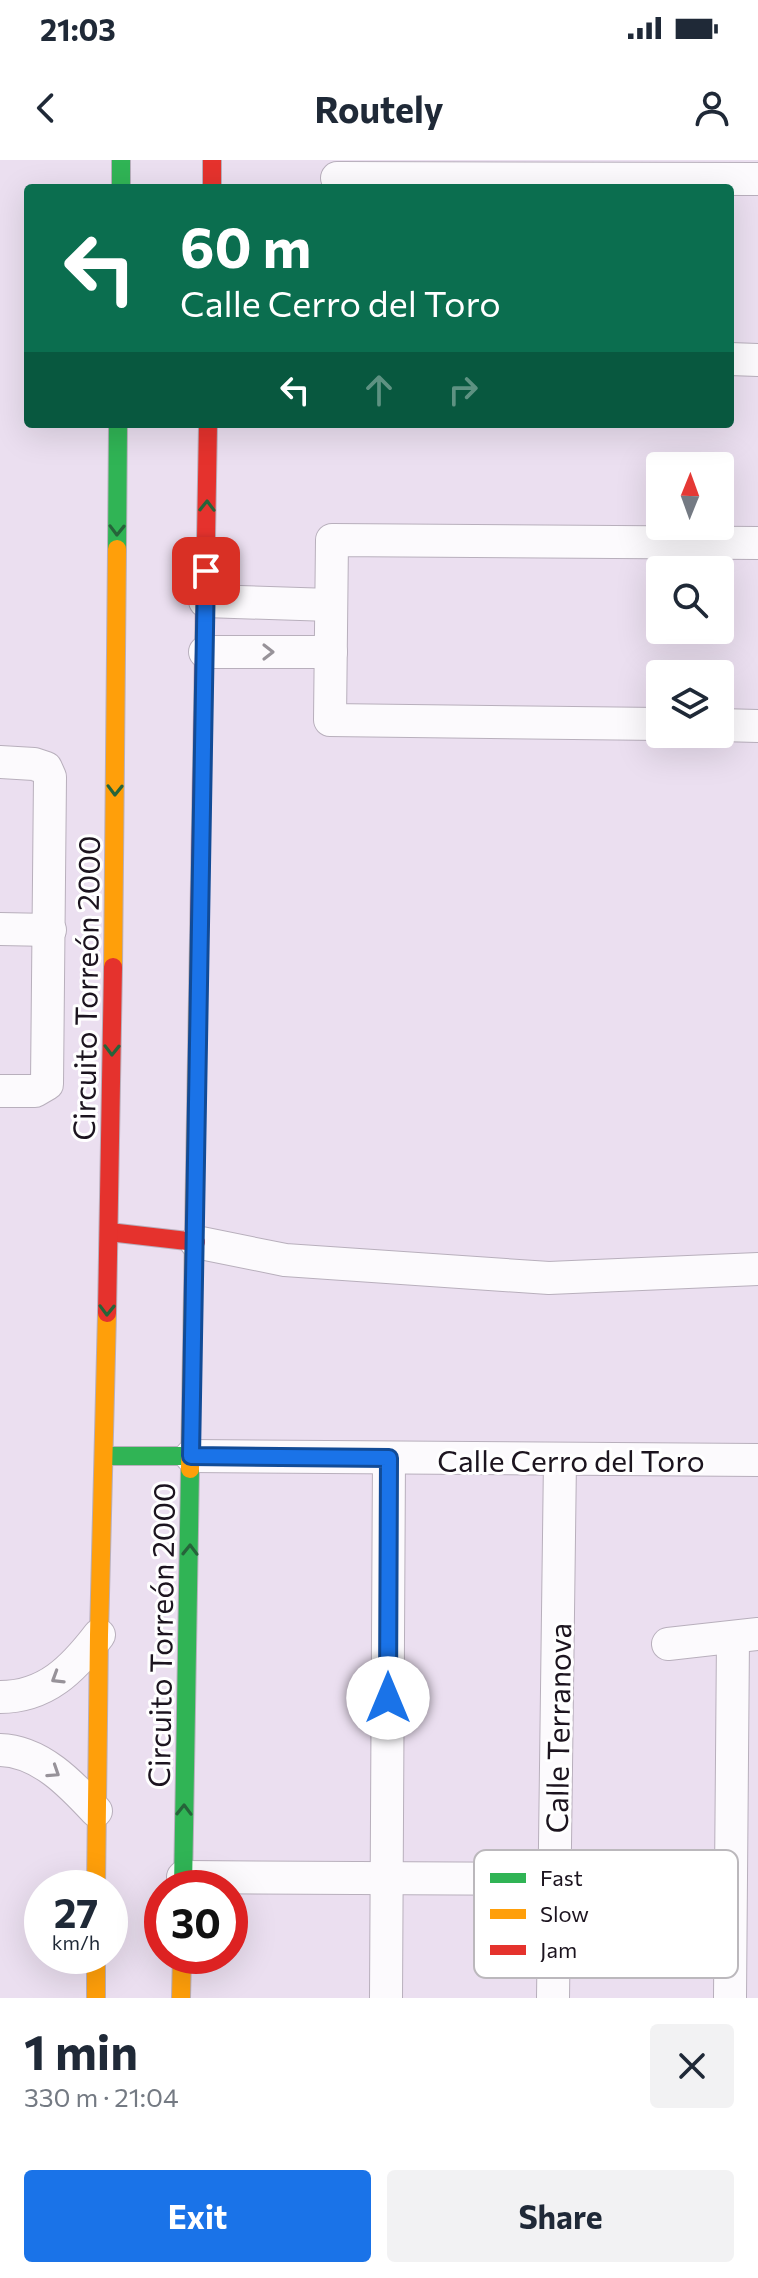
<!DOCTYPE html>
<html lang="en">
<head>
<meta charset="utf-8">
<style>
  body { margin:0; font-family:Commissioner,sans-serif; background:#f2f2f3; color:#1f2937; height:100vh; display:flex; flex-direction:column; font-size:30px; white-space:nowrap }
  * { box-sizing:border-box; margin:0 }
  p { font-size:26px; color:#747a83 }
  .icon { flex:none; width:44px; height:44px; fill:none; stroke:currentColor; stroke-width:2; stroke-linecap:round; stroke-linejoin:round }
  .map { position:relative; height:1838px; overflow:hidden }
  .drawer { display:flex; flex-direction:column; background:#fff; flex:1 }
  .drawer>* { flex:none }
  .guide { position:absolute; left:24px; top:24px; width:710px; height:244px; border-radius:8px; box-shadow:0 8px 32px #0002; background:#0b6e4f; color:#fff; overflow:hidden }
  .needle { width:52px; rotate:1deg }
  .controls { position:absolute; left:646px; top:292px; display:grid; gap:16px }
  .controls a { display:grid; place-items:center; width:88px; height:88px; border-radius:8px; background:#fff; box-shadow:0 8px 32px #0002; font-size:40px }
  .speed { position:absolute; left:24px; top:1710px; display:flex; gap:16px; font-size:40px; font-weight:700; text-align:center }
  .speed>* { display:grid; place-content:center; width:104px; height:104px; border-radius:50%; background:#fff; box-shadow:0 8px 32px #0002; line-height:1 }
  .speed small { font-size:20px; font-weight:400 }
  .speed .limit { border:12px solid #d22; background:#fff; color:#111 }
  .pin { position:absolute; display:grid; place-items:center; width:68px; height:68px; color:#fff; margin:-34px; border-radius:16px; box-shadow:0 4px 12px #0006 }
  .me { position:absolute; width:88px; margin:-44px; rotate:0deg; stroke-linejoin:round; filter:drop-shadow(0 0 6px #0008) }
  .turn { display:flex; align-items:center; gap:28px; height:168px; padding:0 24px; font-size:36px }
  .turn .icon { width:104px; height:104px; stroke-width:2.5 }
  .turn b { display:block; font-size:56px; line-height:68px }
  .lanes { display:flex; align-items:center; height:76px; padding:0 24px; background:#0003; justify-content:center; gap:40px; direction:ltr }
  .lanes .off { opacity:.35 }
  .round { display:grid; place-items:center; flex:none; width:84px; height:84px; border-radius:8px; background:#f2f2f3 }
  .summary { display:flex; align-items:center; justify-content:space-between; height:136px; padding:0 24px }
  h1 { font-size:48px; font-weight:700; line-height:60px }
  .action { display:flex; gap:16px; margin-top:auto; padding:16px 24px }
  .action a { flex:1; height:92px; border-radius:8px; background:#1a73e8; color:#fff; font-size:32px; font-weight:700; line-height:92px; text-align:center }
  .action a+a { background:#f2f2f3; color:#1f2937 }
  .status { display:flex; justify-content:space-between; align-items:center; height:56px; padding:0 40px; background:#fff; direction:ltr }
  .status svg { height:22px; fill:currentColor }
  header { display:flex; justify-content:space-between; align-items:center; height:104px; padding:0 24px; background:#fff; font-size:36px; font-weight:700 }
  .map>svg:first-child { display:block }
</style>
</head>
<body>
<div class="status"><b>21:03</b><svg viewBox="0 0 49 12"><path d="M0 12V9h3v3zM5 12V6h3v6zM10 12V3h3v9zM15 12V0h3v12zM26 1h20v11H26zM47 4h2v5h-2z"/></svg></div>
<header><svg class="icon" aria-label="back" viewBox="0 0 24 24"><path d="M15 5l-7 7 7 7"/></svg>Routely<svg class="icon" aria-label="person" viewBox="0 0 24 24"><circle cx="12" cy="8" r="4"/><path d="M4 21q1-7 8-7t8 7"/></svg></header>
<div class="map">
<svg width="758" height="1838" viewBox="0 0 758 1838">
  <rect width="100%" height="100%" fill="#ebdff0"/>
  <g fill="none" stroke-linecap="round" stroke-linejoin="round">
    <g stroke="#b8afbc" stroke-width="34">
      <g id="street">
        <path d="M 337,18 L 758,19"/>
        <path d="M 730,199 L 758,200"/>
        <path d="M 205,441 L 331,445"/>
        <path d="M 205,492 L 331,492"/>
        <path d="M 660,564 L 330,560 L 332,380 L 758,383"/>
        <path d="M 720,565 L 758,566"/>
        <path d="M 0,602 L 34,604 L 46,608 L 50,617 L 47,924 L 35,931 L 0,931"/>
        <path d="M 0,769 L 50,770"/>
        <path d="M 196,1082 L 285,1100 L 549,1118 L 758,1109"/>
        <path d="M 191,1296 L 758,1300"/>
        <path d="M 668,1484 L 758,1474"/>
        <path d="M 0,1537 C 46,1537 73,1509 99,1475"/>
        <path d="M 0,1590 C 40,1591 71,1624 96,1651"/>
        <path d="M 183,1717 L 555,1719"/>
        <path d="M 386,1838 L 389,1298"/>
        <path d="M 553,1838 L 560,1299"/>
        <path d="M 730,1838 L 733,1478"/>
      </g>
    </g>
    <g stroke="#b8afbc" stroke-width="20">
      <g id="fast">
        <path d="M 121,0 L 121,28"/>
        <path d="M 117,389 L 118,264"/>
        <path d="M 104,1296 L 191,1296"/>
        <path d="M 183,1728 L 190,1309"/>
      </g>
    </g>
    <g stroke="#b8afbc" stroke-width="20">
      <g id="slow">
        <path d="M 113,807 L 117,389"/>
        <path d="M 190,1309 L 199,778"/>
        <path d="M 96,1728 L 99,1475 L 107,1153"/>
        <path d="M 96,1796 L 96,1838"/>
        <path d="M 181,1838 L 182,1796"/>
      </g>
    </g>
    <g stroke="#b8afbc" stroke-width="20">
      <g id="jam">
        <path d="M 212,0 L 212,28"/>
        <path d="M 199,778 L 208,264"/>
        <path d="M 109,1072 L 196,1082"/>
        <path d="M 107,1153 L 113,807"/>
      </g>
    </g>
    <use href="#street" stroke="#fcfafd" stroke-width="32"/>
    <use href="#fast" stroke="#30b455" stroke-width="18"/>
    <use href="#slow" stroke="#ff9f0a" stroke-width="18"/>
    <use href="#jam" stroke="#e5322d" stroke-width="18"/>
  </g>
  <defs><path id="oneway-chevron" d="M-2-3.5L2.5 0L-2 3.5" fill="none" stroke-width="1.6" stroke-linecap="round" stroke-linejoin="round" transform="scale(2)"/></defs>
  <g stroke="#26643a">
    <use href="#oneway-chevron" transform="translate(207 346) rotate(-89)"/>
    <use href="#oneway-chevron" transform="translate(117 370) rotate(91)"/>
    <use href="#oneway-chevron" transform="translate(115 630) rotate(91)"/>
    <use href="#oneway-chevron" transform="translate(112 890) rotate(91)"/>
    <use href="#oneway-chevron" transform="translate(107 1150) rotate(91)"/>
    <use href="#oneway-chevron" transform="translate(190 1390) rotate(-89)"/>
    <use href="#oneway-chevron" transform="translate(184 1650) rotate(-89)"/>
  </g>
  <g stroke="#979299">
    <use href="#oneway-chevron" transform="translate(268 492)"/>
    <use href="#oneway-chevron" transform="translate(57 1518) rotate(148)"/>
    <use href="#oneway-chevron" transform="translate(54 1612) rotate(33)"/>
  </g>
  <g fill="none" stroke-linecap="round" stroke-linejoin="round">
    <g stroke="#114b97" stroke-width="20">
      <path id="route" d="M 206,411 L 191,1296 L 389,1298 L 388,1538"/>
    </g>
    <use href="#route" stroke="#1a73e8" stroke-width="14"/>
  </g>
  <g text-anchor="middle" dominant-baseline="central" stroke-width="6" stroke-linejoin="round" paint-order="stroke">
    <g font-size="30" fill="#1c141f" stroke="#fff">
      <text transform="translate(85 828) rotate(-89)">Circuito Torreón 2000</text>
      <text x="571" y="1299">Calle Cerro del Toro</text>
      <text transform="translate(160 1475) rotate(-89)">Circuito Torreón 2000</text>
      <text transform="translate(557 1568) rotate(-89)">Calle Terranova</text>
    </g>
  </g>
  <rect x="474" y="1690" width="264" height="128" rx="12" fill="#fff" stroke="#bbb8bc" stroke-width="2"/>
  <rect x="490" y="1713" width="36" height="10" fill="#30b455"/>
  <rect x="490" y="1749" width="36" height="10" fill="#ff9f0a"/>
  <rect x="490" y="1785" width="36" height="10" fill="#e5322d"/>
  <g font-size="22" fill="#1c141f">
    <text x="540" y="1726">Fast</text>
    <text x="540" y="1762">Slow</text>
    <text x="540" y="1798">Jam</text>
  </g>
</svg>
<div class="controls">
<a><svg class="needle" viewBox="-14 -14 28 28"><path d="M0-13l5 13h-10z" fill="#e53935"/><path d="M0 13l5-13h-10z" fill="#747a83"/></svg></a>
<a><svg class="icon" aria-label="search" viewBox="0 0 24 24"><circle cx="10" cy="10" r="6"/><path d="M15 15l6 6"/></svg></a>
<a><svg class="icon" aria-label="layers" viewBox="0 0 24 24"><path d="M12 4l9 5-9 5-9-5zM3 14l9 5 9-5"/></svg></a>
</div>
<div class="speed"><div>27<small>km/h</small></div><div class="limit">30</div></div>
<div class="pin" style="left:206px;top:411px;background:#d93025"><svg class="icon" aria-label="arrive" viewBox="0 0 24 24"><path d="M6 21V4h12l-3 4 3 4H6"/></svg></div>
<svg class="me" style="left:388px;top:1538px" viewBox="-20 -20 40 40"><circle r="19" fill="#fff"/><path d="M0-13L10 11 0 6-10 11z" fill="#1a73e8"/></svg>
<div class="guide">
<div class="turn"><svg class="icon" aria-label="left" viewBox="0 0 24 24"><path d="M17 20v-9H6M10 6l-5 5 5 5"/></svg><div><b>60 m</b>Calle Cerro del Toro</div></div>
<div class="lanes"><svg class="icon" aria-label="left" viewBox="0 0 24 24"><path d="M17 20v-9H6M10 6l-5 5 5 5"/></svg><svg class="icon off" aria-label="ahead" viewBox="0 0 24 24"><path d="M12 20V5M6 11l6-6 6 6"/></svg><svg class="icon off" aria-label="right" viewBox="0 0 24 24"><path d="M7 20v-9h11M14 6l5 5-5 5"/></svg></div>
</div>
</div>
<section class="drawer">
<div class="summary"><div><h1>1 min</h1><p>330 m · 21:04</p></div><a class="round"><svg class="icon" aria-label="close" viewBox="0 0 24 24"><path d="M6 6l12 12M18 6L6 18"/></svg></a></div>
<div class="action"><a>Exit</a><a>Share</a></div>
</section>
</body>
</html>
